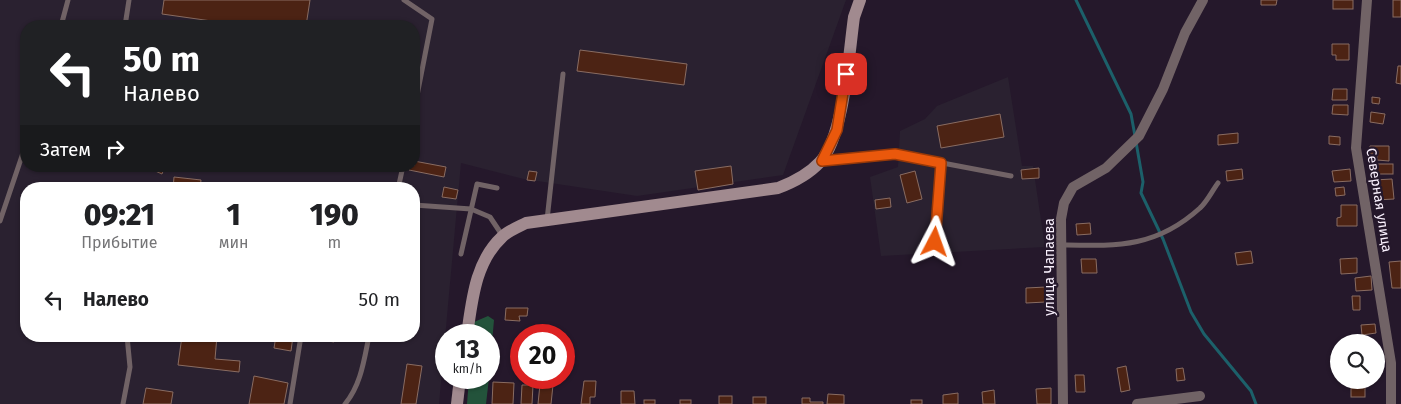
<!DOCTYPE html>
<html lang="ru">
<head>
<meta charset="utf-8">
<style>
  body { margin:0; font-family:"Fira Sans",sans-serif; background:#f2f2f2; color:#202124; height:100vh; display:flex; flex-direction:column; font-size:19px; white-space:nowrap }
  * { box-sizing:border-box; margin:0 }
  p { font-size:16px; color:#757577 }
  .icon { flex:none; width:28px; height:28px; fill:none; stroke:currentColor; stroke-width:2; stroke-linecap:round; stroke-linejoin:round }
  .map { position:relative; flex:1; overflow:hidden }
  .panel { position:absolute; left:20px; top:182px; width:400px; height:160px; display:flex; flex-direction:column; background:#fff; border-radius:20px; box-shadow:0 1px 4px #0004 }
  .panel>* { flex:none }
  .hud { position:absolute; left:20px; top:20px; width:400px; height:152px; border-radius:20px; box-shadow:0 1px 4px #0004; background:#202124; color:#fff; overflow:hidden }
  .fabs { position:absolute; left:1330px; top:334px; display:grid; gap:10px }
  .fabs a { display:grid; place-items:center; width:55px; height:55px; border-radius:50%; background:#fff; box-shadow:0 1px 4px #0004; font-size:25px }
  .speed { position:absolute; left:435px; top:324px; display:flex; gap:10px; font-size:25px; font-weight:700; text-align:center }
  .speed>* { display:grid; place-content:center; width:65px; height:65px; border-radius:50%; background:#fff; box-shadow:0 1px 4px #0004; line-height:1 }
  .speed small { font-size:12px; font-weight:400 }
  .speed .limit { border:8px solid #d22; background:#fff; color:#111 }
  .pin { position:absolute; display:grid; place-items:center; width:42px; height:42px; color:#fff; margin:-21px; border-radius:10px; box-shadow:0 2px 8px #0006 }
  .me { position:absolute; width:55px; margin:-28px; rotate:4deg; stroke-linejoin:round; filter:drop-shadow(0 0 4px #0008) }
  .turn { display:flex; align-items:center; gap:18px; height:105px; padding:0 20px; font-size:22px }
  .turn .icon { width:65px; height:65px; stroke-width:2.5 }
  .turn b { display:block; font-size:35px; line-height:42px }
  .then { display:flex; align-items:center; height:48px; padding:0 20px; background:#0003; gap:10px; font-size:19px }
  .eta { display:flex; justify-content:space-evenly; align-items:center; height:85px; text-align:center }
  .eta b { font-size:30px; font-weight:800; line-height:35px }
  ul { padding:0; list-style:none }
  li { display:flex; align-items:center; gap:15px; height:65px; padding:0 20px }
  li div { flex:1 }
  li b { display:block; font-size:19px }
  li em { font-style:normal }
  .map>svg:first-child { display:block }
</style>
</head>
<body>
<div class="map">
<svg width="1401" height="404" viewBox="0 0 1401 404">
  <rect width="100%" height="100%" fill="#25182b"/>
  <g fill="#2a2130" fill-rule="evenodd">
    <path d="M 0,0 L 846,0 L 783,175 L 637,196 L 524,179 L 461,163 L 439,404 L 0,404 ZM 26,26 L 414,26 L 414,166 L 26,166 ZM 26,189 L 414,189 L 414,336 L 26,336 Z"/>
    <path d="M 1008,77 L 1022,166 L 1033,166 L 1045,247 L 881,256 L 870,177 L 898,167 L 900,131 L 925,119 L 937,106 Z"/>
  </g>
  <g fill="#23533b">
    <path d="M 488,316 L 494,320 L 489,377 L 489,335 L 473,335 L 474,322 Z"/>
    <path d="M 469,378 L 489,378 L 486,404 L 467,404 Z"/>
  </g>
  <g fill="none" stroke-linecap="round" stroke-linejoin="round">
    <g stroke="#1c606a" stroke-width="3">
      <path d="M 1076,0 L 1131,114 L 1135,136"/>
      <path d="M 1136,142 L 1143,182 L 1141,193 L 1163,239 L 1191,312 L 1204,334 L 1251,391 L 1256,404"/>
    </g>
  </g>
  <g fill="#4c2314" stroke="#896c62">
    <path d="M 164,0 L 310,0 L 306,26 L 247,26 L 162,14 Z"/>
    <path d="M 1261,0 L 1277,0 L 1276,5 L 1261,5 Z"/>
    <rect x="1333" y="0" width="20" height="9"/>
    <rect x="1393" y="0" width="8" height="17"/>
    <path d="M 1332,44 L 1349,44 L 1349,60 L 1336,60 L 1336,55 L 1332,55 Z"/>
    <path d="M 580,50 L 687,64 L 684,85 L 577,71 Z"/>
    <path d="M 1398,66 L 1401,66 L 1401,84 L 1396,83 Z"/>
    <path d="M 1333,89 L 1347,89 L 1347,100 L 1332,100 Z"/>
    <path d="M 1372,97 L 1380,98 L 1379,104 L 1372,103 Z"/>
    <path d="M 1333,105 L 1348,105 L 1348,115 L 1332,114 Z"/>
    <path d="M 1371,112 L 1385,114 L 1383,124 L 1370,122 Z"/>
    <path d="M 1000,114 L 1004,137 L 941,148 L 937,126 Z"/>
    <path d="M 1238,133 L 1238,143 L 1218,145 L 1218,135 Z"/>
    <path d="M 1329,136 L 1340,137 L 1340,145 L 1329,144 Z"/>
    <path d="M 1370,146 L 1389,146 L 1389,161 L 1377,160 L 1377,154 L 1369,154 Z"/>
    <path d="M 414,161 L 446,167 L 444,177 L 409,170 L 410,166 L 414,166 Z"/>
    <rect x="1376" y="164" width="17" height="10"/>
    <path d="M 144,166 L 165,166 L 162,174 Z"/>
    <path d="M 731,166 L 733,184 L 698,190 L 695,171 Z"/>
    <path d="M 1039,168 L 1039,178 L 1022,179 L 1021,170 Z"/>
    <path d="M 1242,169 L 1243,179 L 1227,181 L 1226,171 Z"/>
    <path d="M 1350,169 L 1351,181 L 1334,182 L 1332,171 Z"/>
    <path d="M 529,171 L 537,172 L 535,181 L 527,180 Z"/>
    <path d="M 915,171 L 922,199 L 907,203 L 900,175 Z"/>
    <path d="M 174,177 L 201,180 L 200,189 L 173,189 Z"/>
    <path d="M 1392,179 L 1394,199 L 1376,200 L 1374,180 Z"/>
    <path d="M 444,187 L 458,190 L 456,199 L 442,197 Z"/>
    <path d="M 1344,187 L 1345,195 L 1336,196 L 1335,188 Z"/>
    <path d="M 890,198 L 891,207 L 876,209 L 875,200 Z"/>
    <path d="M 1341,205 L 1357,205 L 1357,226 L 1337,226 L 1337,218 L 1341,217 Z"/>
    <path d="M 1090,223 L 1091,234 L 1077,235 L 1076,224 Z"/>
    <path d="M 1251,251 L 1253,263 L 1237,265 L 1235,253 Z"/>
    <path d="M 1357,258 L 1357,273 L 1341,274 L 1340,259 Z"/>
    <path d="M 1081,259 L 1096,259 L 1097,273 L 1082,273 Z"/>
    <path d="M 1401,261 L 1401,288 L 1392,288 L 1389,262 Z"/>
    <path d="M 1371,276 L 1372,290 L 1356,291 L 1355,278 Z"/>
    <path d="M 1046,287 L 1046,302 L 1026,303 L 1026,288 Z"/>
    <path d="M 1352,296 L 1360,296 L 1360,310 L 1353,310 Z"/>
    <path d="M 506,308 L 528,308 L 527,316 L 519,316 L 520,321 L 505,320 Z"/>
    <path d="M 1375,324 L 1376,333 L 1362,335 L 1361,325 Z"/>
    <path d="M 182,336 L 217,336 L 215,359 L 240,361 L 239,372 L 178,365 Z"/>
    <path d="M 276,336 L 293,336 L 291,351 L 274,348 Z"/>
    <path d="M 318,336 L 335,336 L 334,342 L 317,339 Z"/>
    <path d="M 407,364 L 422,366 L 416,404 L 401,404 Z"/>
    <path d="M 1126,366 L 1130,390 L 1121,392 L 1117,368 Z"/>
    <path d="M 1183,368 L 1185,380 L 1177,381 L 1176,369 Z"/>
    <path d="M 1075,375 L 1084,375 L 1085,392 L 1076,392 Z"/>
    <path d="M 254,376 L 288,383 L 284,404 L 249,404 Z"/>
    <path d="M 584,381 L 596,381 L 595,397 L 590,397 L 590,404 L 581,404 Z"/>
    <path d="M 493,382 L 514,383 L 513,404 L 492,404 Z"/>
    <rect x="1351" y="383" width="14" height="14"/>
    <path d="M 540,384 L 553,385 L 551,404 L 538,404 Z"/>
    <path d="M 522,385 L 533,385 L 532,404 L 521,404 Z"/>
    <path d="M 146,388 L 173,392 L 171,404 L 143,404 Z"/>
    <path d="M 1051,388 L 1051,404 L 1037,404 L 1036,389 Z"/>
    <path d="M 994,390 L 995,404 L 983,404 L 982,392 Z"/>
    <path d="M 621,391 L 634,391 L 635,404 L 621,404 Z"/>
    <path d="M 958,393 L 958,404 L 943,404 L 943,395 Z"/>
    <path d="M 828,394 L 844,395 L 844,404 L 827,404 Z"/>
    <rect x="719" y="396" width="13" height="8"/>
    <rect x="753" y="397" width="13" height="7"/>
    <path d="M 802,398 L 810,398 L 810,402 L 823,402 L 823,404 L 802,404 Z"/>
    <rect x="644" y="400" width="11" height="4"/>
    <rect x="680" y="400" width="11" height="4"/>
    <rect x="911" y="400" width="11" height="4"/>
  </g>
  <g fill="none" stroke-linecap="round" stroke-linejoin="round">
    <g stroke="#716366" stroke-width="5">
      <path d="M 404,0 L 432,19 L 414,111"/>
      <path d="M 61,26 L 68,0"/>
      <path d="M 125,26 L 129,0"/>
      <path d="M 824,160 L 895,154 L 1011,176"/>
      <path d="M 398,189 L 403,166"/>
      <path d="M 414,205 L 471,209 L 490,217 L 502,235"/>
      <path d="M 547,220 L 563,74"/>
      <path d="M 0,221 L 26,144"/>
      <path d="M 935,242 L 941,163"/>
      <path d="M 1062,245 C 1117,246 1156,248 1200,208 C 1207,202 1212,191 1218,183"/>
      <path d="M 461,254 L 477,184 L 497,188"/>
      <path d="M 123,404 L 130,367 L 127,336"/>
      <path d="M 290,404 L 301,336"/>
      <path d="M 345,404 C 361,385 364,360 369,336"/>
    </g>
    <g stroke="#716366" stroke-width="10">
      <path d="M 1367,0 L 1356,148 L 1391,363 L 1391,404"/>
      <path d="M 1063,404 L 1061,219 L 1064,203 L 1073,187 L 1106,168 L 1139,136 L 1163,89 L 1185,33 L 1203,0"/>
      <path d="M 1137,404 L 1200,396"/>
    </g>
    <g stroke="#a18a8f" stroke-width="12">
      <path d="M 467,335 C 472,301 475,262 502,237 C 508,231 518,227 526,223 L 778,188 C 794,182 808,175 820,162 C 844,137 849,52 854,17 L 860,0"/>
      <path d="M 457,404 L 460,378"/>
    </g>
  </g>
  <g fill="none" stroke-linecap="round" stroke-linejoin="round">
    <g stroke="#983908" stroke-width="12">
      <path id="route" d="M 846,74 L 837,130 L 822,161 L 895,154 L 941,163 L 935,242"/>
    </g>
    <use href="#route" stroke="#ea580c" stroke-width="9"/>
  </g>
  <g text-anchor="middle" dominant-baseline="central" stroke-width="4.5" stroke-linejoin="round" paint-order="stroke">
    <g font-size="14" fill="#f9f0fd" stroke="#25182b">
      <text transform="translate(1379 200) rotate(81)">Северная улица</text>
      <text transform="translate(1049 267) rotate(-90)">улица Чапаева</text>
    </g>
  </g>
</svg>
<div class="fabs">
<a><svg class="icon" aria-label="search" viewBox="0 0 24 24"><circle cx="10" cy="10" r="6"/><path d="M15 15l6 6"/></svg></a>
</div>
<div class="speed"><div>13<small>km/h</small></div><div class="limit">20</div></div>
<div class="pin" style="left:846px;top:74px;background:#d93025"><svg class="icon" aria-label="arrive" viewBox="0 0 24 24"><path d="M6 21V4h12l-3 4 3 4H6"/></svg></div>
<svg class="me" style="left:935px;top:242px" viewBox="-20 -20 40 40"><path d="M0-17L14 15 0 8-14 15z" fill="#ea580c" stroke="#fff" stroke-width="4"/></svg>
<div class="hud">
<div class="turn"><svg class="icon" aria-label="left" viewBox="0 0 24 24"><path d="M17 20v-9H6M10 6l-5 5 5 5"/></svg><div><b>50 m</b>Налево</div></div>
<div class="then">Затем<svg class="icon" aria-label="right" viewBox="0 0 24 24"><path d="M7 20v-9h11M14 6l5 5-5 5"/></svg></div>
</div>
<section class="panel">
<div class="eta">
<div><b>09:21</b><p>Прибытие</p></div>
<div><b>1</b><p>мин</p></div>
<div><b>190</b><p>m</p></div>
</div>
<ul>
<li><svg class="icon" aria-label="left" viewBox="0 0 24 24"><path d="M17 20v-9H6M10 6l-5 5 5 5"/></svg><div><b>Налево</b></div><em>50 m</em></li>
</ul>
</section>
</div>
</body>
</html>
